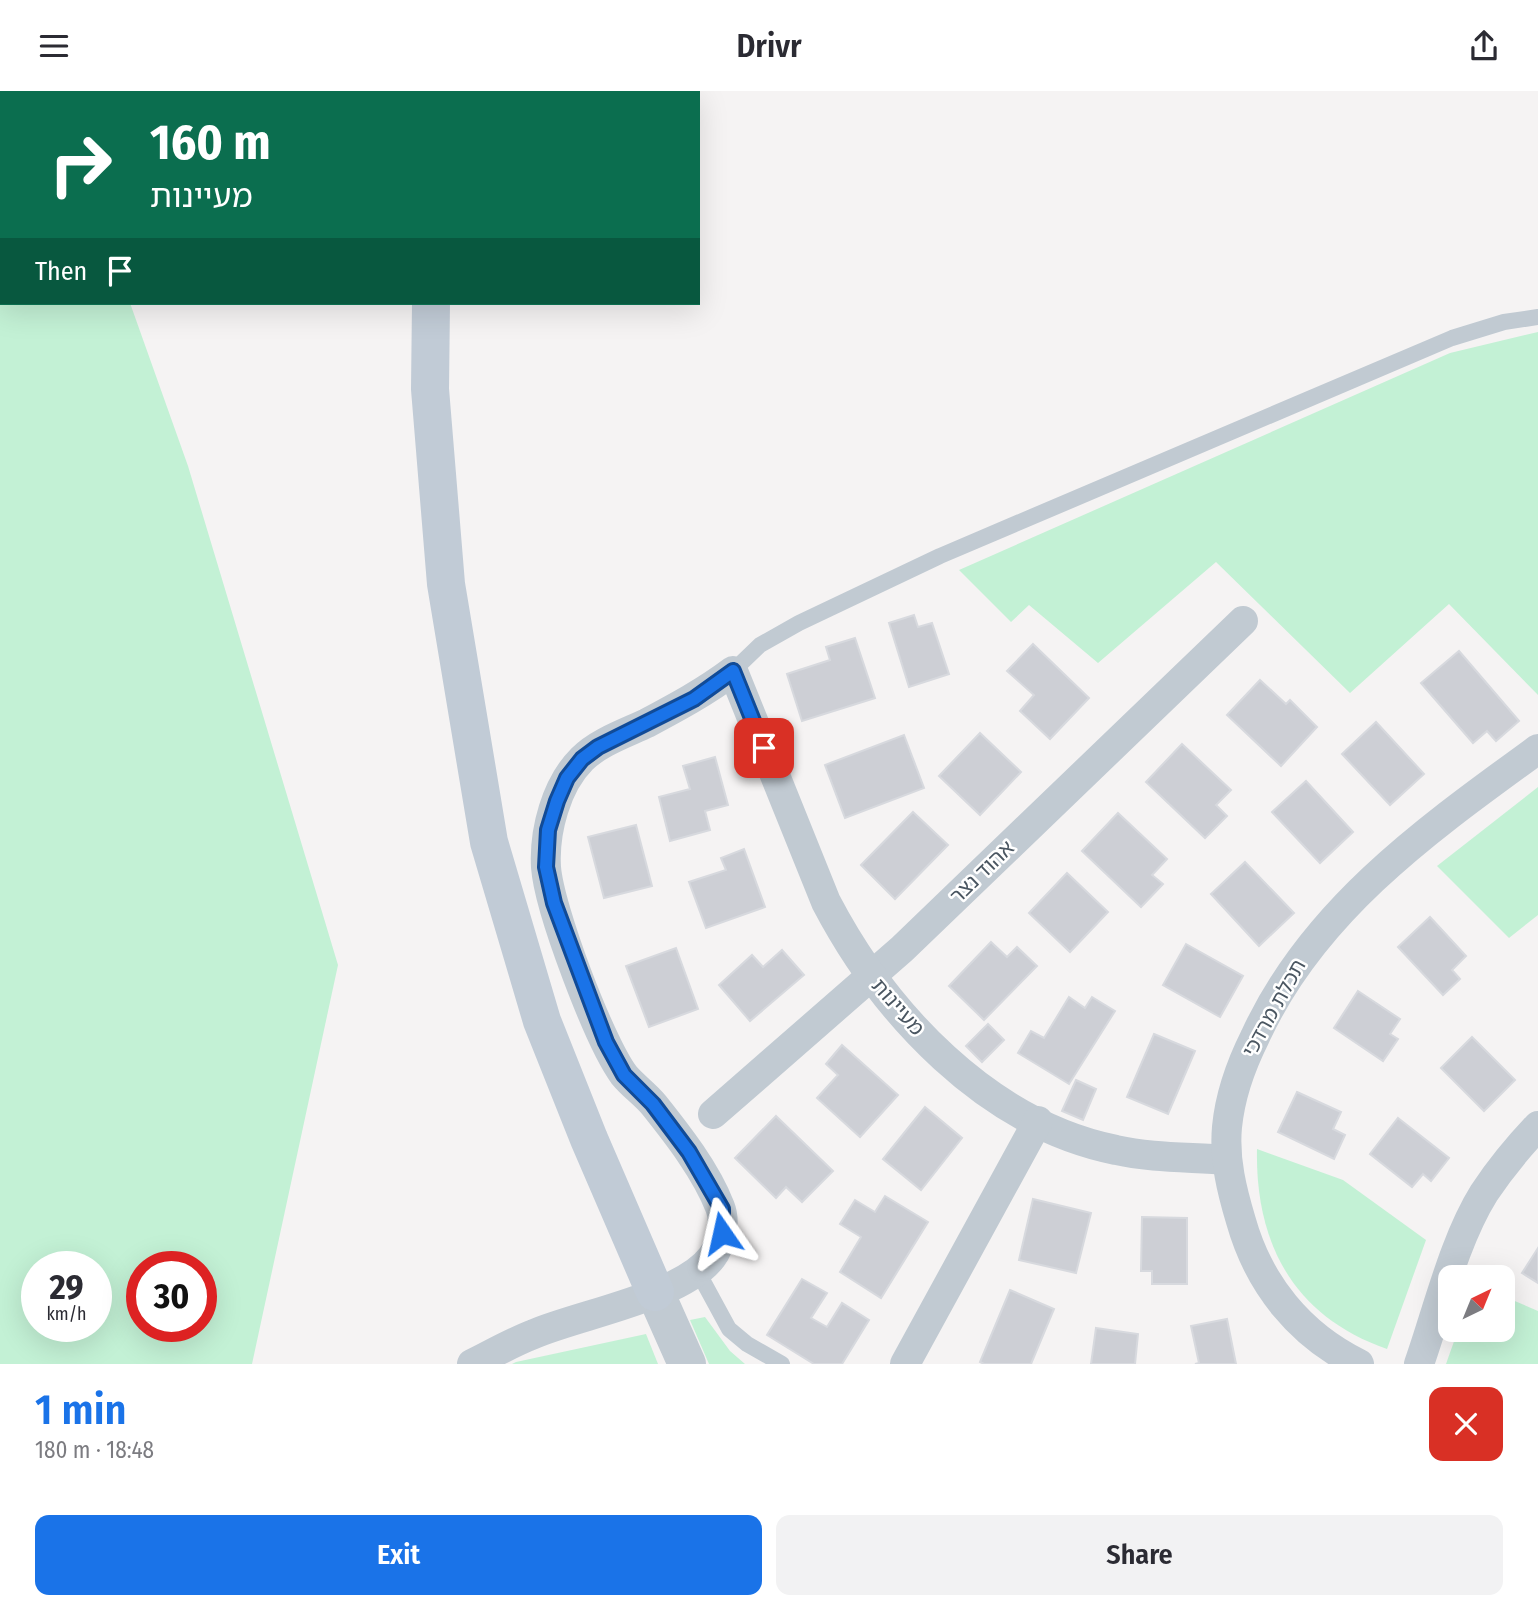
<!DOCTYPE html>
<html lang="en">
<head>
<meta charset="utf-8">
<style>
  body { margin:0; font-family:"Fira Sans Condensed","Noto Sans Hebrew",sans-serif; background:#f2f2f3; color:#2b2b33; height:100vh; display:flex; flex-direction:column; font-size:26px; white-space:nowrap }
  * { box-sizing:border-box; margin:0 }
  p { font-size:23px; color:#7c7c81 }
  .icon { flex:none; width:38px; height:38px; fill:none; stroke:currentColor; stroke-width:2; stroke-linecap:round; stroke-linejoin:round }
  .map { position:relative; height:1273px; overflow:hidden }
  .sheet { display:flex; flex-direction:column; background:#fff; flex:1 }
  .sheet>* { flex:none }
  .guide { position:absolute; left:0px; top:0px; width:700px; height:214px; box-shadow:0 7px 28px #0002; background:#0b6e4f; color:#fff; overflow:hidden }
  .needle { width:46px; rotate:43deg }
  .buttons { position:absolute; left:1438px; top:1174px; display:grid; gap:14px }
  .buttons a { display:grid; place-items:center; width:77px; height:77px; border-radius:14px; background:#fff; box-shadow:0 7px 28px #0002; font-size:35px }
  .speed { position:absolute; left:21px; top:1160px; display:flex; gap:14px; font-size:35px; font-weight:700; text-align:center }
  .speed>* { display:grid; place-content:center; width:91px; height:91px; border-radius:50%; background:#fff; box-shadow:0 7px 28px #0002; line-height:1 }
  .speed small { font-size:18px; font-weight:400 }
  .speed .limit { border:10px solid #d22; background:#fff; color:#111 }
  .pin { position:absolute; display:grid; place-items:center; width:60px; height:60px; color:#fff; margin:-30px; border-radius:14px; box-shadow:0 4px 10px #0006 }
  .me { position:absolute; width:77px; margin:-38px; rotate:349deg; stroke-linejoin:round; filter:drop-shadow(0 0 5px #0008) }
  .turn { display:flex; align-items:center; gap:24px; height:147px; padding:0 35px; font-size:32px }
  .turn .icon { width:91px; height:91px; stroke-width:2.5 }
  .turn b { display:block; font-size:49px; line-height:60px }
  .then { display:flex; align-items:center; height:66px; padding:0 35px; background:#0003; gap:14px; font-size:26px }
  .round { display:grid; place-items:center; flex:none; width:74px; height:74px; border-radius:14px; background:#f2f2f3 }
  .headline { display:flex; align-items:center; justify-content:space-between; height:119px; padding:0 35px }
  h1 { font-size:42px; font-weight:600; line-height:52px; color:#1a73e8 }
  .button { display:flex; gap:14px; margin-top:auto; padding:14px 35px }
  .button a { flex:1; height:80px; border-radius:14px; background:#1a73e8; color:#fff; font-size:28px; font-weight:600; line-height:80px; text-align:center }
  .button a+a { background:#f2f2f3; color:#2b2b33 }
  header { display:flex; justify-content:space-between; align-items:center; height:91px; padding:0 35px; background:#fff; font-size:32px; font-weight:600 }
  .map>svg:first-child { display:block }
</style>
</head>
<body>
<header><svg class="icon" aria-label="menu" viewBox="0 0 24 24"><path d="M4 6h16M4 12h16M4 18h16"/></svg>Drivr<svg class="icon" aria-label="share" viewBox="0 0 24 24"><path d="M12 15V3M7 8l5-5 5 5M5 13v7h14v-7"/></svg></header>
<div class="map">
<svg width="1538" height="1273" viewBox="0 0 1538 1273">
  <rect width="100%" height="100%" fill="#f5f3f3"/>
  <g fill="#c3f1d5" fill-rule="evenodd">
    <path d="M 0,0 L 55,2 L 2,2 L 2,212 L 130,212 L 188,375 L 338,874 L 252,1273 L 0,1273 ZM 37,1176 L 96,1176 L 96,1236 L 37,1236 ZM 201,1176 L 201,1236 L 142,1236 L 142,1176 Z"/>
    <path d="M 1538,241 L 1538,604 L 1449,513 L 1350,602 L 1216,471 L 1098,572 L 1029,514 L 1011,531 L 959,479 L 1450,262 Z"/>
    <path d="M 1538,696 L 1538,824 L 1509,847 L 1437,775 Z"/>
    <path d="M 1257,1058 L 1343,1089 L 1426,1149 L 1387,1258 C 1295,1226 1255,1154 1257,1058 Z"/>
    <path d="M 1503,1205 L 1538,1220 L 1538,1273 L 1446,1273 L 1458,1239 L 1503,1239 Z"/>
    <path d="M 705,1226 L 730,1260 L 745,1273 L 709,1273 L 690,1229 Z"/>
    <path d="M 646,1243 L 658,1273 L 512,1273 L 516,1271 Z"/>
  </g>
  <g fill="#cdcfd5" stroke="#d7d9de" stroke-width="2">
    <path d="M 914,524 L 918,536 L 932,532 L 949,583 L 909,596 L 889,532 Z"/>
    <path d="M 855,547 L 875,607 L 802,630 L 787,583 L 830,569 L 826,556 Z"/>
    <path d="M 1033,553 L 1089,607 L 1050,648 L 1020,620 L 1034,604 L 1007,580 Z"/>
    <path d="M 1459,560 L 1519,630 L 1496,650 L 1487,640 L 1473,652 L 1421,592 Z"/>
    <path d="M 1260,589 L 1286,613 L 1290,609 L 1317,636 L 1281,675 L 1227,624 Z"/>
    <path d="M 1376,631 L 1424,683 L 1390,714 L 1342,663 Z"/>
    <path d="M 980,642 L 1021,681 L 980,724 L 939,685 Z"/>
    <path d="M 904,644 L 924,697 L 845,727 L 825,674 Z"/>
    <path d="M 1182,653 L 1231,699 L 1216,714 L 1227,725 L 1205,747 L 1146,691 Z"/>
    <path d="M 715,666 L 728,714 L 705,720 L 710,739 L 670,750 L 659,706 L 690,698 L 683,675 Z"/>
    <path d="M 1306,690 L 1353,741 L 1320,772 L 1272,721 Z"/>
    <path d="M 913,721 L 948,754 L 895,808 L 861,774 Z"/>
    <path d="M 1118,722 L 1167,768 L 1152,784 L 1163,793 L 1141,816 L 1082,760 Z"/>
    <path d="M 636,734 L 652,795 L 604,807 L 588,746 Z"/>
    <path d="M 744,758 L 765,816 L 706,837 L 689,791 L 726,779 L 721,767 Z"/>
    <path d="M 1245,771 L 1294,822 L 1259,855 L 1211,803 Z"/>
    <path d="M 1067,782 L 1108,821 L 1070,861 L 1029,822 Z"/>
    <path d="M 1430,826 L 1466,865 L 1452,879 L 1460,888 L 1443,904 L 1398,856 Z"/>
    <path d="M 991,851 L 1007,866 L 1017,856 L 1037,875 L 984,929 L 949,895 Z"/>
    <path d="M 1186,853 L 1243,885 L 1220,926 L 1163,894 Z"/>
    <path d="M 676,857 L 698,918 L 649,936 L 626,875 Z"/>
    <path d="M 782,859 L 804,884 L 750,930 L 719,894 L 752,864 L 763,876 Z"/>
    <path d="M 1358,900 L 1400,928 L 1390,943 L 1398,948 L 1383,970 L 1334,937 Z"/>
    <path d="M 1069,906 L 1085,917 L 1092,906 L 1115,920 L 1069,993 L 1018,962 L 1031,940 L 1044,947 Z"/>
    <path d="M 988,933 L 1004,949 L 982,971 L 966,955 Z"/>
    <path d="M 1154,943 L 1195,960 L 1168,1023 L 1127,1006 Z"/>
    <path d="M 1472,946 L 1515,989 L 1484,1020 L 1441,977 Z"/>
    <path d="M 842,954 L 898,1004 L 860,1046 L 817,1007 L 838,984 L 826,973 Z"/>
    <path d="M 1076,989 L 1096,998 L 1083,1029 L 1062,1020 Z"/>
    <path d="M 1297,1001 L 1341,1021 L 1333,1038 L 1345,1044 L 1334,1068 L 1278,1041 Z"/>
    <path d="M 925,1016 L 962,1047 L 921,1099 L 883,1068 Z"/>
    <path d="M 776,1025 L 833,1080 L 802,1111 L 786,1096 L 776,1107 L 735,1067 Z"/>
    <path d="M 1398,1027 L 1449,1067 L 1431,1090 L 1423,1083 L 1412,1096 L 1370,1063 Z"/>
    <path d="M 885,1105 L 928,1131 L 881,1207 L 840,1181 L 861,1146 L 840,1133 L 855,1109 L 875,1121 Z"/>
    <path d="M 1033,1108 L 1091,1122 L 1076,1182 L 1019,1169 Z"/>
    <path d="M 1142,1126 L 1187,1127 L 1187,1193 L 1152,1193 L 1152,1180 L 1141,1180 Z"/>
    <path d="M 1538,1157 L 1538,1192 L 1522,1182 Z"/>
    <path d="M 802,1188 L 827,1202 L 811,1227 L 827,1236 L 842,1212 L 869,1229 L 842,1273 L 814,1273 L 767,1244 Z"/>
    <path d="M 1010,1199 L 1054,1218 L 1031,1273 L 984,1273 L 980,1271 Z"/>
    <path d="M 1227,1228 L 1236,1273 L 1195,1273 L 1199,1272 L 1191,1235 Z"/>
    <path d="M 1096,1237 L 1138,1243 L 1135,1273 L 1091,1273 Z"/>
  </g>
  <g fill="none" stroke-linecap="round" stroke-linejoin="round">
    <g stroke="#c1cad2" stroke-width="16">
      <path d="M 733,580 L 760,554 L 799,532 L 940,465 L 1452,247 L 1504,231 L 1538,226"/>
      <path d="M 698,1181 L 729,1238 L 747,1253 L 782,1273"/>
    </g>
    <g stroke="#c1cad2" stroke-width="30">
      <path d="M 713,1023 L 902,858 L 1243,530"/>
      <path d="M 472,1273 C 492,1263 513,1251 534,1243 C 581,1223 682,1206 712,1166 C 721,1154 726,1131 720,1116 C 706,1080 678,1044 654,1014 C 645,1003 633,995 624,984 C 599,950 549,818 546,776 C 544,740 556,694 582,668 C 599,651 626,642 647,632 C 677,616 705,601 733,580 L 826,811 C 884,922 987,1033 1116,1059 C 1151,1067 1191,1066 1227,1069"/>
      <path d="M 905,1273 L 1038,1030"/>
      <path d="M 1359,1273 C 1300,1244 1259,1194 1241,1130 C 1232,1100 1224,1069 1227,1036 C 1230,1005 1241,974 1255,946 C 1313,819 1428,738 1538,658"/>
      <path d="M 1419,1273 C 1438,1219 1454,1150 1484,1102 C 1500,1078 1518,1056 1538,1035"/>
    </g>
    <path stroke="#c1cad2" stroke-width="38" d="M 655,1201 L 687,1273"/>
    <g stroke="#c1cbd6" stroke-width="38">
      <path d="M 479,2 L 480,0"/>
      <path d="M 431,212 L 430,298 L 446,493 L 489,751 L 542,930 L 589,1048 L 655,1201"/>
    </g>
  </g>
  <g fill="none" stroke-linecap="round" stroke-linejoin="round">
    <g stroke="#114b97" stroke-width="18">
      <path id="route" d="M 722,1142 L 722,1118 L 689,1061 L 653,1013 L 624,984 L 606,951 L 554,812 L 546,776 L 548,739 L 557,710 L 567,687 L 582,668 L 598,656 L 694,608 L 733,580 L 764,657"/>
    </g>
    <use href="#route" stroke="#1a73e8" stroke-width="12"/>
  </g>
  <g text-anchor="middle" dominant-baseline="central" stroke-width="5" stroke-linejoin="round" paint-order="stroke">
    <g font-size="21" fill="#4a5661" stroke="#fff">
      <text transform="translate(982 781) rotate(-44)">אהוד נצר</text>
      <text transform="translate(898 916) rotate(49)">מעיינות</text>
      <text transform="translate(1274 917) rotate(-61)">תכלת מרדכי</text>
    </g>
  </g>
</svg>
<div class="buttons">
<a><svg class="needle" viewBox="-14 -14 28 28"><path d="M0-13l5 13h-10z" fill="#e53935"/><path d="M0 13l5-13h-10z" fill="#7c7c81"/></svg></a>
</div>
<div class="speed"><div>29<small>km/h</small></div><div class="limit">30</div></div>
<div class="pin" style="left:764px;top:657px;background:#d93025"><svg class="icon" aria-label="arrive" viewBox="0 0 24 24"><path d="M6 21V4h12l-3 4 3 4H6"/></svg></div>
<svg class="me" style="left:722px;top:1142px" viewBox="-20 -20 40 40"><path d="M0-17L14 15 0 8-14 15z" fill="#1a73e8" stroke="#fff" stroke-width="4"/></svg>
<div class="guide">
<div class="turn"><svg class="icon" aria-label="right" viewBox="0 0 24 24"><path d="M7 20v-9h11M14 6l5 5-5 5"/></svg><div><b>160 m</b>מעיינות</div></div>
<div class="then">Then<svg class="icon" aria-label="arrive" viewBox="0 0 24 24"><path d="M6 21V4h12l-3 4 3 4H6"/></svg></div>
</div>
</div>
<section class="sheet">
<div class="headline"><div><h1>1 min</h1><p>180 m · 18:48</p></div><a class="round" style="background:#d93025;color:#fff"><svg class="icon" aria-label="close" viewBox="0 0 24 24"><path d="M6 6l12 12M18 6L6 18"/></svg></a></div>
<div class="button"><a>Exit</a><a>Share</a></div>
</section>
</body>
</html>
